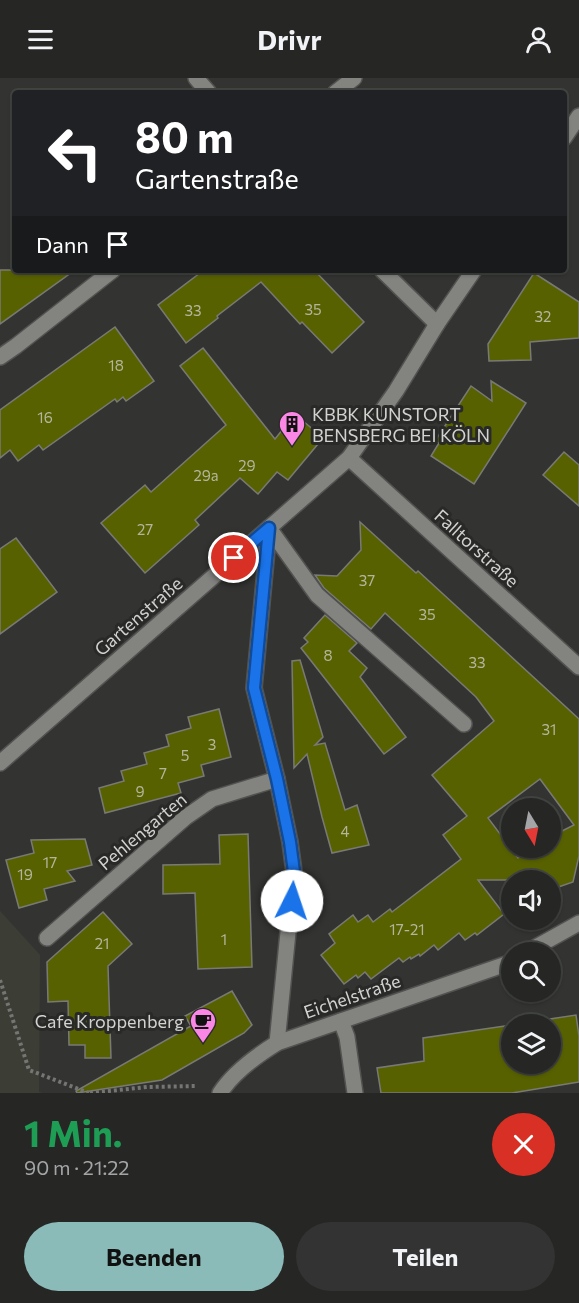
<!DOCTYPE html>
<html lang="de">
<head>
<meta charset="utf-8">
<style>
  body { margin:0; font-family:Commissioner,sans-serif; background:#323332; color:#f1f3f6; height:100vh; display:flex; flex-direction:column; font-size:22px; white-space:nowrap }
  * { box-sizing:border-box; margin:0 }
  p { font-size:20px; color:#a4a5a7 }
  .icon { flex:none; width:33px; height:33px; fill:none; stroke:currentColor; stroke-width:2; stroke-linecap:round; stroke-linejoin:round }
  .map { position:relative; height:1015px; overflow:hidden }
  .details { display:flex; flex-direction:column; background:#262725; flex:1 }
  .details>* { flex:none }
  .guide { position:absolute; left:12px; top:12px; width:555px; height:183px; border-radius:6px; box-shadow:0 2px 4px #0004,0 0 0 2px #424442; background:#202124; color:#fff; overflow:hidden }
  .needle { width:39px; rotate:170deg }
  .buttons { position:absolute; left:501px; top:720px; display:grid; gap:12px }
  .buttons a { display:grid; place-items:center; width:60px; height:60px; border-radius:50%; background:#262725; box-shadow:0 2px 4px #0004,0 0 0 2px #424442; font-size:30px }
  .pin { position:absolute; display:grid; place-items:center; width:51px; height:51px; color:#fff; margin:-26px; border:3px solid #fff; border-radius:50%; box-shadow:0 2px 6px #0007 }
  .me { position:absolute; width:66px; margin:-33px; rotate:4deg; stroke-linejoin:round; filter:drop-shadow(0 0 4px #0008) }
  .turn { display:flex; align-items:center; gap:21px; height:126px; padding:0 24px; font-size:27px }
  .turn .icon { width:78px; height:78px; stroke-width:2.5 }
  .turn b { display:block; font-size:42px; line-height:51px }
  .then { display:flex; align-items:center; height:57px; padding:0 24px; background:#0003; gap:12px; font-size:22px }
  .round { display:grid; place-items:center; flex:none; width:63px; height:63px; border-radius:32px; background:#323332 }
  .head { display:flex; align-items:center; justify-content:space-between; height:102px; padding:0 24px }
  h1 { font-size:36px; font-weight:700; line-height:45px; color:#1e9e55 }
  .primary-button { display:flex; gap:12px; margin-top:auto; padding:12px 24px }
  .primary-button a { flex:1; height:69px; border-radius:36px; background:#8bbbb9; color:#111; font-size:24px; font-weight:700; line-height:69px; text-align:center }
  .primary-button a+a { background:#323332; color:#f1f3f6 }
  header { display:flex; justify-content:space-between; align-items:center; height:78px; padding:0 24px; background:#262725; font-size:27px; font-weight:700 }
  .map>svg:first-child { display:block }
</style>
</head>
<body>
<header><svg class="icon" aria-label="menu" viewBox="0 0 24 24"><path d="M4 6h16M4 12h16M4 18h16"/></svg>Drivr<svg class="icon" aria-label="person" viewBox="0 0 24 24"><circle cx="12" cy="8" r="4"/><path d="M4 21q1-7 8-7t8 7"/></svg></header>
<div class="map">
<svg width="579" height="1015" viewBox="0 0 579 1015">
  <rect width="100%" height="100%" fill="#333431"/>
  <path fill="#3c3e35" d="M 0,833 L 40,877 L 39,1014 L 43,1015 L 0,1015 Z"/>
  <g fill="#586100" stroke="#797a76" stroke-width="1.5" fill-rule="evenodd">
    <path d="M 0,192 L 75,192 L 0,246 Z"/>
    <path d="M 204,192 L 314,192 L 364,244 L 332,275 L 302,244 L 300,246 L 261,204 L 217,238 L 218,240 L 186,265 L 158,227 Z"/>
    <path d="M 534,195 L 579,224 L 579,260 L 530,264 L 531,282 L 489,283 L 488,266 Z"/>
    <path d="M 115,249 L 154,303 L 126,323 L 123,319 L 117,324 L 115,321 L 43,372 L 39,367 L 18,383 L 10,372 L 0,380 L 0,332 Z"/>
    <path d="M 203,270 L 275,361 L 295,336 L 323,360 L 288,402 L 277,394 L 258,416 L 240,400 L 195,442 L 199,447 L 145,495 L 101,445 L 145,407 L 151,414 L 226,347 L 180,288 Z"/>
    <path d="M 491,303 L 526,325 L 474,406 L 431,378 L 439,365 L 435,363 L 471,308 L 492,323 Z"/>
    <path d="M 564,374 L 579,387 L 579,428 L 543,397 Z"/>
    <path d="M 360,444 L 416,495 L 418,493 L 579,641 L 579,778 L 573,804 L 550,812 L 550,800 L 548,802 L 478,802 L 504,836 L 477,857 L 475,855 L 465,862 L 459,855 L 438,872 L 434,867 L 420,878 L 419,876 L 411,881 L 410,879 L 403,884 L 399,880 L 371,901 L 365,894 L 358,900 L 356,897 L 344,906 L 321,877 L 335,865 L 329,856 L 353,837 L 358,844 L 368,837 L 373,844 L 390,831 L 392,834 L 461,781 L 443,757 L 467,738 L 432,697 L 494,643 L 476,619 L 385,535 L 371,551 L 324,510 L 315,497 L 337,498 L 361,472 ZM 540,701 L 574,747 L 550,759 L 550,770 L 533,770 L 518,780 L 488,740 Z"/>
    <path d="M 16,460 L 57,514 L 0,556 L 0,471 Z"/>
    <path d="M 325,537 L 357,565 L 349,573 L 367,590 L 360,599 L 406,659 L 384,676 L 301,570 L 308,564 L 304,560 Z"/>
    <path d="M 300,582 L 323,659 L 315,667 L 325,665 L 345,732 L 357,727 L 369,767 L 332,775 L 322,739 L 307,676 L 294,690 L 292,583 Z"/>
    <path d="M 219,631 L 231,679 L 201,687 L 204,698 L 178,705 L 181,715 L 105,735 L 99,710 L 124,703 L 121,693 L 147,686 L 144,675 L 169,668 L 166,657 L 191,650 L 188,639 Z"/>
    <path d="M 248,756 L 252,889 L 198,891 L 195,815 L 163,816 L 163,787 L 220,786 L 219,757 Z"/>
    <path d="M 85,761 L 92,787 L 67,793 L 75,803 L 44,811 L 47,822 L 19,830 L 6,782 L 34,775 L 31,762 Z"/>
    <path d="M 103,834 L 132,866 L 108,888 L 111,980 L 85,980 L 85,967 L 69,967 L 68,923 L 48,924 L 47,884 Z"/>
    <path d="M 232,913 L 252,947 L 244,955 L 162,1002 L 77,1015 L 76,1013 L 191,948 L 185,938 Z"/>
    <path d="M 576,937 L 579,958 L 579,1004 L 512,1015 L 381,1015 L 377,990 L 424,983 L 423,960 L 512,947 L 512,986 L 550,986 L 550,946 L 517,946 Z"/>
  </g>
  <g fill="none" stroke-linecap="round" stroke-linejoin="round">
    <g stroke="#525350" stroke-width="18">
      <g id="minor">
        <path d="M 196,0 L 209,15"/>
        <path d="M 335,15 L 354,0"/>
        <path d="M 564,60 L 579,38"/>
        <path d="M 382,192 L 437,246"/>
        <path d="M 0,279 L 16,268 L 113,192"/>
        <path d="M 349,380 L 579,589"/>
        <path d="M 269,450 L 254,610 L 277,701 L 290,764 L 294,794 L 277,965"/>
        <path d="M 269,450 L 317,517 L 464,646"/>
        <path d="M 0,685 L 349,380 L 396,313 L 437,246 L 474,192"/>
        <path d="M 47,860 L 186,739 L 212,721 L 277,701"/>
        <path d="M 527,874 L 579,845"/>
        <path d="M 341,943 L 347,959 L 355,1015"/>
        <path d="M 220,1015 C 233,995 256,978 277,965 L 512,884"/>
      </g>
    </g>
    <g stroke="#757673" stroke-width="4" stroke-dasharray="3 3" stroke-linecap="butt">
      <path d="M 0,902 L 29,992 L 89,1015"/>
      <path d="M 90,1015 L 147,1009 L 197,1008"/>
    </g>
    <use href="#minor" stroke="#838480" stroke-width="15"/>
  </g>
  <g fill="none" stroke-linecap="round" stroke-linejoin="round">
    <g stroke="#114b97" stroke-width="15">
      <path id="route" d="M 234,480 L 269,450 L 254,610 L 277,701 L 290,764 L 294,794 L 292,823"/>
    </g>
    <use href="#route" stroke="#1a73e8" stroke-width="10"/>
  </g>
  <defs>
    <g id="building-pin" transform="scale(1.35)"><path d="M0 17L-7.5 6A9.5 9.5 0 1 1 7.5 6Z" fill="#fa87e6" stroke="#292a27"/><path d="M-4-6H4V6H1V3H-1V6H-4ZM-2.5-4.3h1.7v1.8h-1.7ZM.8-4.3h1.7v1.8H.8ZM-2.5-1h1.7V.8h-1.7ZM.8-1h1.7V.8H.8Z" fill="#111"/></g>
    <g id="cafe-pin" transform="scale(1.35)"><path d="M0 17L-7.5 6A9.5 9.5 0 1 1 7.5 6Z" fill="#fa87e6" stroke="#292a27"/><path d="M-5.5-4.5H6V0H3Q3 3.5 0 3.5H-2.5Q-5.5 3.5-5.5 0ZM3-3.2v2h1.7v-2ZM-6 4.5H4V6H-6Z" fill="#111"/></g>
  </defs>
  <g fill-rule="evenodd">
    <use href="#building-pin" x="292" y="346"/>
    <use href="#cafe-pin" x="203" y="943"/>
  </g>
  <g text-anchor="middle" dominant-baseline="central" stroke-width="6" stroke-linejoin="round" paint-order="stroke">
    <g font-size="15" fill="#b4b69c">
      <text x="313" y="231">35</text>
      <text x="193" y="232">33</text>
      <text x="543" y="238">32</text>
      <text x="116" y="287">18</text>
      <text x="45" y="339">16</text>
      <text x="247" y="387">29</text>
      <text x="206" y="397">29a</text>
      <text x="145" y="451">27</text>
      <text x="367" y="502">37</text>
      <text x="427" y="536">35</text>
      <text x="328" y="577">8</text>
      <text x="477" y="584">33</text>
      <text x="549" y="651">31</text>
      <text x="212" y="666">3</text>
      <text x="185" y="677">5</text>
      <text x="163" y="695">7</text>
      <text x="140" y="713">9</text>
      <text x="345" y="753">4</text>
      <text x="50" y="784">17</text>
      <text x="25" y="796">19</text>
      <text x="407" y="851">17-21</text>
      <text x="224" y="861">1</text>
      <text x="102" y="865">21</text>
    </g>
    <g font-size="18" fill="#d2d3d0" stroke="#292a27" text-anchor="start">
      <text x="312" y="336">KBBK KUNSTORT<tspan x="312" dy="21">BENSBERG BEI KÖLN</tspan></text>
      <text x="184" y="943" text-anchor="end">Cafe Kroppenberg</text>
    </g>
    <g font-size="18" fill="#d2d3d0" stroke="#292a27">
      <text transform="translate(477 470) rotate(42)">Falltorstraße</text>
      <text transform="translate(138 538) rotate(-41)">Gartenstraße</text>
      <text transform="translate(142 753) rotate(-40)">Pehlengarten</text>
      <text transform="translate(352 918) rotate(-19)">Eichelstraße</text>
    </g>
  </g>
</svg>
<div class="buttons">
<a><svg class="needle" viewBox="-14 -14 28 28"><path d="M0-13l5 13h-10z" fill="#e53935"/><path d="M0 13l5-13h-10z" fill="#a4a5a7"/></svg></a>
<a><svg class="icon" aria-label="sound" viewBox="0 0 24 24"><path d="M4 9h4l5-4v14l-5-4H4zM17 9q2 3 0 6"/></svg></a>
<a><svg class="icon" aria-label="search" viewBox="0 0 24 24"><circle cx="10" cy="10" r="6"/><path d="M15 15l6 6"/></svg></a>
<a><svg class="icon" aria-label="layers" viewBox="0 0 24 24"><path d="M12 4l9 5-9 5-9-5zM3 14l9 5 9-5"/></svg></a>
</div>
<div class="pin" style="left:234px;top:480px;background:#d93025"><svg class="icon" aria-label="arrive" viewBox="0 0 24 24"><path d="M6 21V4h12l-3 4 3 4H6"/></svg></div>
<svg class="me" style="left:292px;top:823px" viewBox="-20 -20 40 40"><circle r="19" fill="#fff"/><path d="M0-13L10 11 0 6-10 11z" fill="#1a73e8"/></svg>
<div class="guide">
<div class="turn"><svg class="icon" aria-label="left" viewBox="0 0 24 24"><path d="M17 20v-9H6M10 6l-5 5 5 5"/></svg><div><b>80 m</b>Gartenstraße</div></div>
<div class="then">Dann<svg class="icon" aria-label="arrive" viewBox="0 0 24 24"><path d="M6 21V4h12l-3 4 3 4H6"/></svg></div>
</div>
</div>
<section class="details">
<div class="head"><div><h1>1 Min.</h1><p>90 m · 21:22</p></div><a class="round" style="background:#d93025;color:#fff"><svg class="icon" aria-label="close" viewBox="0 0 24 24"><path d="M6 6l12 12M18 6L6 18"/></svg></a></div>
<div class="primary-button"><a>Beenden</a><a>Teilen</a></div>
</section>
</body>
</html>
